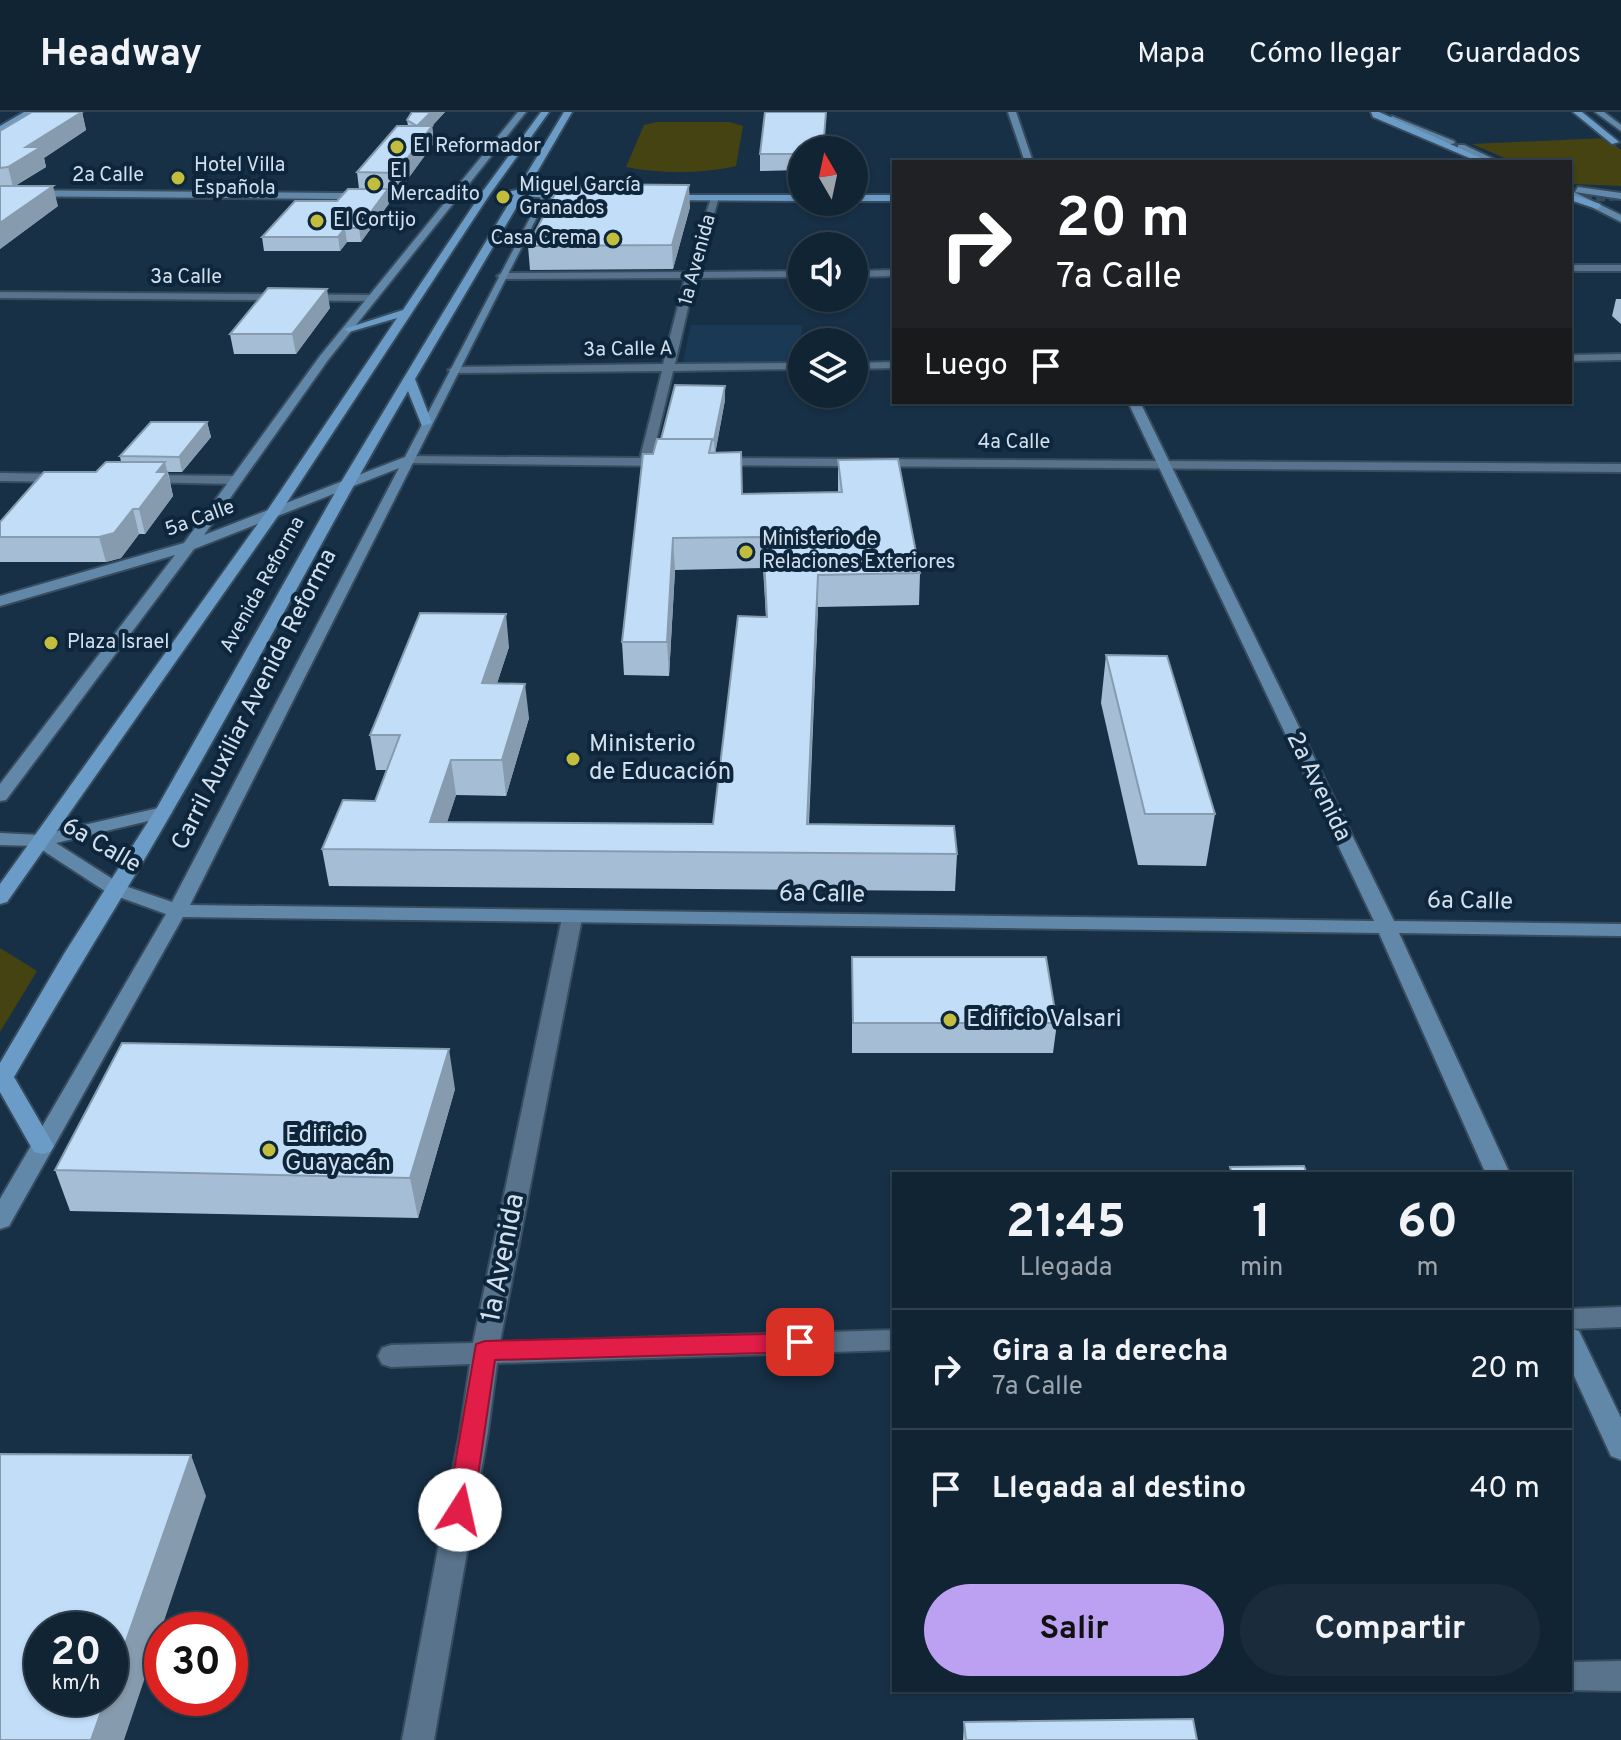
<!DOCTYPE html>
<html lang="es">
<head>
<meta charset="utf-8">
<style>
  body { margin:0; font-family:Overpass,sans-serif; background:#1a2c3c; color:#f1f3f6; height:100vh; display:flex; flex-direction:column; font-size:30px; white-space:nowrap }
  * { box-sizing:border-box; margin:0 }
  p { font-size:26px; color:#9ca4ac }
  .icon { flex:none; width:44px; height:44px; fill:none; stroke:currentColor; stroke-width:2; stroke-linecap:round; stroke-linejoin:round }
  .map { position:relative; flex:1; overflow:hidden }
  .side { position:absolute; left:892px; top:1060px; width:680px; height:520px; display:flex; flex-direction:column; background:#112434; border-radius:0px; box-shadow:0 2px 6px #0004,0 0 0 2px #30414f }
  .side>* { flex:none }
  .banner { position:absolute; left:892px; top:48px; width:680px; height:244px; border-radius:0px; box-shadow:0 2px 6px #0004,0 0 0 2px #30414f; background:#202124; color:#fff; overflow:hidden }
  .needle { width:52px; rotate:351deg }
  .fabs { position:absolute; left:788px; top:24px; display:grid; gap:16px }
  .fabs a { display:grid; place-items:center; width:80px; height:80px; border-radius:50%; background:#112434; box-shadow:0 2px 6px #0004,0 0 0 2px #30414f; font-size:40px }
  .speed { position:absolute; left:24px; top:1500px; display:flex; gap:16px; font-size:40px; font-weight:700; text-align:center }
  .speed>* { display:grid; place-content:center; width:104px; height:104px; border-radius:50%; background:#112434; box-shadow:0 2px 6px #0004,0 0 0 2px #30414f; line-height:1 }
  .speed small { font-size:20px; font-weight:400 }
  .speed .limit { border:12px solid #d22; background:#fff; color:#111 }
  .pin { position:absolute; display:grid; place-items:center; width:68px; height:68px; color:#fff; margin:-34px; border-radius:16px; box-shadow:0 4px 12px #0006 }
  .me { position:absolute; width:88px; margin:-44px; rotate:10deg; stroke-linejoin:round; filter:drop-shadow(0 0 6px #0008) }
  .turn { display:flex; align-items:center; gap:28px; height:168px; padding:0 32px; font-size:36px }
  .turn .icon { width:104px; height:104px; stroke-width:2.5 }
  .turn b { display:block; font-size:56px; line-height:68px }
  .then { display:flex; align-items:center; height:76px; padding:0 32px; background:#0003; gap:16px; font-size:30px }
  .eta { display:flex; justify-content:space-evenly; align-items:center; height:136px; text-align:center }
  .eta b { font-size:48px; font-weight:700; line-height:56px }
  .button { display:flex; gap:16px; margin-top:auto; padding:16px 32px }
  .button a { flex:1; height:92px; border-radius:48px; background:#bca0f2; color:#111; font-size:32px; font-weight:700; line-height:92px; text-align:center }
  .button a+a { background:#1a2c3c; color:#f1f3f6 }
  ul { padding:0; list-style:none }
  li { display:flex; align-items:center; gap:24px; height:120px; padding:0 32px; border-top:2px solid #30414f }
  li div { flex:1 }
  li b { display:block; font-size:30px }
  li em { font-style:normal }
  header { display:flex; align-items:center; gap:48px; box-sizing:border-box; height:112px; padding:0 40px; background:#112434; border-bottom:2px solid #30414f }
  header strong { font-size:38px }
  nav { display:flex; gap:44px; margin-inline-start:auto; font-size:28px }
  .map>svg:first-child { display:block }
</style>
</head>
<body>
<header>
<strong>Headway</strong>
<nav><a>Mapa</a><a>Cómo llegar</a><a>Guardados</a></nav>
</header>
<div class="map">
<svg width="1621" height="1628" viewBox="0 0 1621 1628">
  <rect width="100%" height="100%" fill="#173046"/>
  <path fill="#1a3954" d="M 691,213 L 802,213 L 800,256 L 682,255 Z"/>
  <g fill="#454312">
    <path d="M 657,10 L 730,10 L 743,14 L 736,54 C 702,62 660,62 626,55 L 644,13 Z"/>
    <path d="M 1607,26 L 1621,38 L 1621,74 L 1571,72 L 1570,50 L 1514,50 L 1472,32 Z"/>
    <path d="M 0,836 L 37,859 L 0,920 Z"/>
  </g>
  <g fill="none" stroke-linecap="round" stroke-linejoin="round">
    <path stroke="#334a5f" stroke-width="9" stroke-dasharray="9 4" stroke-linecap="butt" d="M 1570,86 L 1621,84"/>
    <g stroke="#374c5e" stroke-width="4">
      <g id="street">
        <path d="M 712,83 L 719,85 L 697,160 L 802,159 L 802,165 L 695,166 L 675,252 L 802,251 L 802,257 L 673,259 L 652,346 L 673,347 L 674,350 L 668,354 L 403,351 L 402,348 L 408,344 L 640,346 L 662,259 L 454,261 L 448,258 L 454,255 L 663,252 L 685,166 L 502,167 L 497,164 L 502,161 L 687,160 Z"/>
        <rect x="1570" y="153" width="51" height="6"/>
        <path d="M 894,158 L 894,164 L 854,165 L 854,159 Z"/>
        <path d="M 0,180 L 373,183 L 378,186 L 373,189 L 0,186 Z"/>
        <path d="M 1621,242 L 1621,248 L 1570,249 L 1570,243 Z"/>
        <path d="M 894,250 L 894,256 L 854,257 L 854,251 Z"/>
        <path d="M 716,346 L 1621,352 L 1621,360 L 711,353 L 710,350 Z"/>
        <path d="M 0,361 L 64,362 L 71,366 L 64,370 L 0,369 Z"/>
        <path d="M 144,363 L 234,364 L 241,368 L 234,372 L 139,370 L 137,367 Z"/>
        <path d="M 572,800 L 582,806 L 500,1230 L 894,1218 L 894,1238 L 497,1251 L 488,1320 L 434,1628 L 402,1628 L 460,1320 L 470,1252 L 391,1255 L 382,1252 L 378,1244 L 382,1236 L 391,1233 L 473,1231 L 562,806 Z"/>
        <path d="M 1621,1195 L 1621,1215 L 1570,1217 L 1570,1197 Z"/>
        <path d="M 1621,1549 L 1621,1579 L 1565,1578 L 1570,1578 L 1570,1550 Z"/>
      </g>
    </g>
    <g stroke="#374c5e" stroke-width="4">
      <g id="secondary">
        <path d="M 518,0 L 526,0 L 461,82 L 486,78 L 489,83 L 456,88 L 328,248 L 204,423 L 405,345 L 541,85 L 548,83 L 190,793 L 1374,809 L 1128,290 L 1140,290 L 1394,809 L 1621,812 L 1621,824 L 1399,821 L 1510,1062 L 1486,1062 L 1379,821 L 183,805 L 9,1114 L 0,1117 L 0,1087 L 166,802 L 108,781 L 36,734 L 0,733 L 0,721 L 40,723 L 163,695 L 169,696 L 172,700 L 169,704 L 56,731 L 122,773 L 172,790 L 399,356 L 194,437 L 6,688 L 0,689 L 0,672 L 175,443 L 0,494 L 0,484 L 184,431 L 320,244 L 447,88 L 0,84 L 0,78 L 451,82 Z"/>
        <path d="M 1008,0 L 1016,0 L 1033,50 L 1025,50 Z"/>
        <path d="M 1595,0 L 1604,0 L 1621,13 L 1621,19 Z"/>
        <path d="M 1392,4 L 1454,29 L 1455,31 L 1448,33 L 1389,8 Z"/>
        <path d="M 1458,33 L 1464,33 L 1500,50 L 1489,50 L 1458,37 Z"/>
        <path d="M 1578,75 L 1621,81 L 1621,87 L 1575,80 Z"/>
        <path d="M 1570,78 L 1621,103 L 1621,110 L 1570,84 Z"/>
        <path d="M 1570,1216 L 1579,1219 L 1621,1306 L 1621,1348 L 1611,1344 L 1570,1255 Z"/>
      </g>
    </g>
    <g stroke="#374c5e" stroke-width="4">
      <g id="primary">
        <path d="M 24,0 L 33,0 L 0,19 L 0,14 Z"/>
        <path d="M 541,0 L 549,0 L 490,82 L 280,401 L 7,790 L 0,792 L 0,772 L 267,399 L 397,206 L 349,220 L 344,217 L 403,198 L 483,79 Z"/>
        <path d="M 564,0 L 572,0 L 526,79 L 582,85 L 578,88 L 523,84 L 415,267 L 432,311 L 422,314 L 408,279 C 328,415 256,556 176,693 C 124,784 67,873 14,965 L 54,1034 L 50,1040 L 42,1042 L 34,1040 L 0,980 L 0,951 L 64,842 L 158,694 L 340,372 L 514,83 L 506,80 L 517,78 Z"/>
        <path d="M 1371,0 L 1379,0 L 1490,50 L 1479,50 L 1373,5 Z"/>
        <path d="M 1573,0 L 1582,0 L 1619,30 L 1612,32 Z"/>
        <path d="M 1570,82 L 1600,92 L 1601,94 L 1597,97 L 1570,88 Z"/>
        <path d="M 659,83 L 802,83 L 802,89 L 662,88 Z"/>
        <rect x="854" y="83" width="40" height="6"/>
      </g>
    </g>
    <use href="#street" fill="#58738b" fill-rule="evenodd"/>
    <use href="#secondary" fill="#6288a9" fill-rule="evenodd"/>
    <use href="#primary" fill="#6b9cc8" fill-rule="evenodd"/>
  </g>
  <g fill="#a6bed5">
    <path d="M 82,0 L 86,18 L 44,46 L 46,55 L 15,74 L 58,94 L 0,137 L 0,19 Z"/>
    <path d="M 412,0 L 445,0 L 432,14 L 434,31 L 399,79 L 388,78 L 390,90 L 361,130 L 347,130 L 340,139 L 264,139 L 262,125 L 337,89 L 359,77 L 357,60 L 408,14 L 407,8 Z"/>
    <path d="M 826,12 L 802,38 L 802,58 L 760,59 L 760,42 Z"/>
    <path d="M 690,95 L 673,157 L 530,158 L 528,134 Z"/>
    <path d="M 1616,187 L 1621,187 L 1621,212 L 1612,204 Z"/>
    <path d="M 330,196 L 296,242 L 234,242 L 230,222 Z"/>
    <path d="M 725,288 L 715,341 L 742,382 L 838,380 L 838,348 L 920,461 L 919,493 L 818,495 L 809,712 L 957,742 L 955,779 L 329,774 L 322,737 L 375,689 L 387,658 L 376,658 L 370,623 L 509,535 L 497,571 L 529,606 L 506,684 L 456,683 L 447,710 L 713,712 L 766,505 L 763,456 L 675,458 L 669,564 L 624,563 L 622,530 L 653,342 L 661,327 Z"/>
    <path d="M 207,310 L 211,325 L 182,360 L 168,360 L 173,384 L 145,422 L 139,422 L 121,446 L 106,450 L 0,450 L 0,410 L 121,350 L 120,344 Z"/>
    <path d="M 1106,543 L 1215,702 L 1206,754 L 1138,753 L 1101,591 Z"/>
    <path d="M 852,845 L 1057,911 L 1053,941 L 852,941 Z"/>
    <path d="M 455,977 L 418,1106 L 70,1099 L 55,1058 Z"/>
    <path d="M 964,1610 L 1197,1628 L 963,1628 Z"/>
  </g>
  <g fill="#879bae">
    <path d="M 82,0 L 86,18 L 44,46 L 46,55 L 13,75 L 8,55 L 26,35 Z"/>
    <path d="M 431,0 L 445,0 L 419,28 L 417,14 Z"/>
    <path d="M 432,14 L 434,31 L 399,79 L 396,61 Z"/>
    <path d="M 689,73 L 690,95 L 673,157 L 672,133 Z"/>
    <path d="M 53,74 L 58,94 L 0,137 L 0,111 Z"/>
    <path d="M 388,77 L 390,90 L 361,130 L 359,116 Z"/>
    <path d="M 345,116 L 347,130 L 340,139 L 338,125 Z"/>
    <path d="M 327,177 L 330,196 L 296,242 L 292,222 Z"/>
    <path d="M 725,274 L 725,288 L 715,343 L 714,328 Z"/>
    <path d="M 207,310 L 211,325 L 182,360 L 179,345 Z"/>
    <path d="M 165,350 L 173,384 L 145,422 L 139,397 L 157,360 Z"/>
    <path d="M 133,397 L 139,422 L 121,446 L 106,450 L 99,425 Z"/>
    <path d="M 673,426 L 675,458 L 669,564 L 667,530 Z"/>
    <path d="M 818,463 L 818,495 L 807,741 L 807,712 Z"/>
    <path d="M 506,502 L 509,535 L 486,605 L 482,571 Z"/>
    <path d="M 525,572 L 529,606 L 506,684 L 502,648 Z"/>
    <path d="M 451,648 L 456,683 L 438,738 L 430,710 Z"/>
    <path d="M 449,937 L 455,977 L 418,1106 L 410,1066 Z"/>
    <path d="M 191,1343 L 206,1384 L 124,1628 L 91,1628 L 106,1586 L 110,1586 L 110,1575 Z"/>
  </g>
  <g fill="#c1ddf8" stroke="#879bae" stroke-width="2">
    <path d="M 32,0 L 82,0 L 26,35 L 41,35 L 8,55 L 0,56 L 0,19 Z"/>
    <path d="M 412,0 L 431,0 L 417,14 L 407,8 Z"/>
    <path d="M 765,0 L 826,0 L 823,38 L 802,38 L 802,42 L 760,42 Z"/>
    <path d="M 397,14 L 432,14 L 396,61 L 357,60 Z"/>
    <path d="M 560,72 L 689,73 L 672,133 L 528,134 Z"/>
    <path d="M 0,74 L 53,74 L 0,111 Z"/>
    <path d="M 348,77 L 388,77 L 359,116 L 345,116 L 338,125 L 262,125 L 295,89 L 337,89 Z"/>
    <path d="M 268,176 L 327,177 L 292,222 L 230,222 Z"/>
    <path d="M 675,273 L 725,274 L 714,328 L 661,327 Z"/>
    <path d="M 151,310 L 207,310 L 179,345 L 120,344 Z"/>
    <path d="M 657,327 L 712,327 L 709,341 L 741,340 L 742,382 L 842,380 L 838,348 L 898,347 L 920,461 L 818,463 L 807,712 L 954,714 L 957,742 L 322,737 L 343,688 L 375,689 L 400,623 L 370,623 L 420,501 L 506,502 L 482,571 L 525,572 L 502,648 L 451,648 L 430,710 L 713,712 L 738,504 L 767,505 L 763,425 L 673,426 L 667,530 L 622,530 L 643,342 L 653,342 Z"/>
    <path d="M 106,350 L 165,350 L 157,360 L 167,360 L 139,397 L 133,397 L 114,421 L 99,425 L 0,425 L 0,410 L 44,360 L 96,360 Z"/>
    <path d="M 1106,543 L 1167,544 L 1215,702 L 1145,702 Z"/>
    <path d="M 852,845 L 1046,845 L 1057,911 L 853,911 Z"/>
    <path d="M 122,931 L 449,937 L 410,1066 L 55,1058 Z"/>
    <path d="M 1304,1054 L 1307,1062 L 1232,1062 L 1230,1055 Z"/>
    <path d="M 0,1342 L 191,1343 L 110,1575 L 110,1518 L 42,1518 L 42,1586 L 106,1586 L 91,1628 L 0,1628 Z"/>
    <path d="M 1193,1607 L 1197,1628 L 966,1628 L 964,1610 Z"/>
  </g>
  <path fill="#e11d48" stroke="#92132f" stroke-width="2" d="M 800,1221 L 808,1223 L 812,1230 L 808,1237 L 800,1240 L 495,1248 L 473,1398 L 469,1406 L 460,1409 L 450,1406 L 447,1398 L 476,1232 L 485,1229 Z"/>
  <g fill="#c3bd3e" stroke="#0d263b" stroke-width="3">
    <circle cx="397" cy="35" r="8"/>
    <circle cx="178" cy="66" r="8"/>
    <circle cx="374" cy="72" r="8"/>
    <circle cx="503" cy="85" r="8"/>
    <circle cx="317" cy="109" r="8"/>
    <circle cx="613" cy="127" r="8"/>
    <circle cx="746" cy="440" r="8"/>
    <circle cx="51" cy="531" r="8"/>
    <circle cx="573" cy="647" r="8"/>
    <circle cx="950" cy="908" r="8"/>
    <circle cx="269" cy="1038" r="8"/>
  </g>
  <g text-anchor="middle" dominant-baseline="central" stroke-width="8" stroke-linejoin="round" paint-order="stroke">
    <g font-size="20" fill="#d2e0ee" stroke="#0d263b" text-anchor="start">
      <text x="413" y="35">El Reformador</text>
      <text x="194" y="54">Hotel Villa<tspan x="194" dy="23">Española</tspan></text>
      <text x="390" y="60">El<tspan x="390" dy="23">Mercadito</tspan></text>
      <text x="519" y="74">Miguel García<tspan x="519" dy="23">Granados</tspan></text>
      <text x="333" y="109">El Cortijo</text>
      <text x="597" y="127" text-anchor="end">Casa Crema</text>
      <text x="762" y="428">Ministerio de<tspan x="762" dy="23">Relaciones Exteriores</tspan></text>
      <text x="67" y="531">Plaza Israel</text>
    </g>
    <g font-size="20" fill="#d2e0ee" stroke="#0d263b">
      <text x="108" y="64">2a Calle</text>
      <text transform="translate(698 148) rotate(-75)">1a Avenida</text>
      <text x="186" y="166">3a Calle</text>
      <text transform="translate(628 238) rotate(-1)">3a Calle A</text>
      <text x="1014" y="331">4a Calle</text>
      <text transform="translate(200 407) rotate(-20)">5a Calle</text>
      <text transform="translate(263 473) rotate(-61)">Avenida Reforma</text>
    </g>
    <g font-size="24" fill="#d2e0ee" stroke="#0d263b">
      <text transform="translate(255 588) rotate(-63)">Carril Auxiliar Avenida Reforma</text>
      <text transform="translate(1318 675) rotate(64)">2a Avenida</text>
      <text transform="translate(101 734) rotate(30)">6a Calle</text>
      <text transform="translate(822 783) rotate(1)">6a Calle</text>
      <text transform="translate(1470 790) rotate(1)">6a Calle</text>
    </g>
    <g font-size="24" fill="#d2e0ee" stroke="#0d263b" text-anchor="start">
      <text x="589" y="633">Ministerio<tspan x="589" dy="28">de Educación</tspan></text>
      <text x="966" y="908">Edificio Valsari</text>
      <text x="285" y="1024">Edificio<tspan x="285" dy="28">Guayacán</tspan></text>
    </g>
    <g font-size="28" fill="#d2e0ee" stroke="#0d263b">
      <text transform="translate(504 1146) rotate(-79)">1a Avenida</text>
    </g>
  </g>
</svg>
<div class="fabs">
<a><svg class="needle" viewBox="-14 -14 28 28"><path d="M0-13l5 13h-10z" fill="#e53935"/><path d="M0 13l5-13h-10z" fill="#9ca4ac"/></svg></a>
<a><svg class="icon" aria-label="sound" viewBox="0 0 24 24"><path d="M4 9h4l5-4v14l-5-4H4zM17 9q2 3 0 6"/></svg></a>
<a><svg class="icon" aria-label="layers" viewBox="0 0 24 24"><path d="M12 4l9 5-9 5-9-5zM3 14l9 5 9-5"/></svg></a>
</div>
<div class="speed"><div>20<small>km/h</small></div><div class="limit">30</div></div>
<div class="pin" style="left:800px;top:1230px;background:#d93025"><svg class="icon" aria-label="arrive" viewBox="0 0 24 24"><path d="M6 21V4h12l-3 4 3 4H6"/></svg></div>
<svg class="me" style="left:460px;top:1398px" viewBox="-20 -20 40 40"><circle r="19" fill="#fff"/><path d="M0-13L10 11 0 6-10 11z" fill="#e11d48"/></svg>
<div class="banner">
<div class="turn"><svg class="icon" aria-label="right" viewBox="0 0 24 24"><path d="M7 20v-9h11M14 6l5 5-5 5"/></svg><div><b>20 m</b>7a Calle</div></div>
<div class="then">Luego<svg class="icon" aria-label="arrive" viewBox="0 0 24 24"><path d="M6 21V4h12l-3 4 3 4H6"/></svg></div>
</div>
<section class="side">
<div class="eta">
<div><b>21:45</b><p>Llegada</p></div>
<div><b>1</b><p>min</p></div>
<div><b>60</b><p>m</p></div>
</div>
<ul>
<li><svg class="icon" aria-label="right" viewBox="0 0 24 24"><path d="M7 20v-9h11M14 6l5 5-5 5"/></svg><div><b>Gira a la derecha</b><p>7a Calle</p></div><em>20 m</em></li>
<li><svg class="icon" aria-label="arrive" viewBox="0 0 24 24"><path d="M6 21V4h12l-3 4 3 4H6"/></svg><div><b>Llegada al destino</b></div><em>40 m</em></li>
</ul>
<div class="button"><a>Salir</a><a>Compartir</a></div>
</section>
</div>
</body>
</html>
